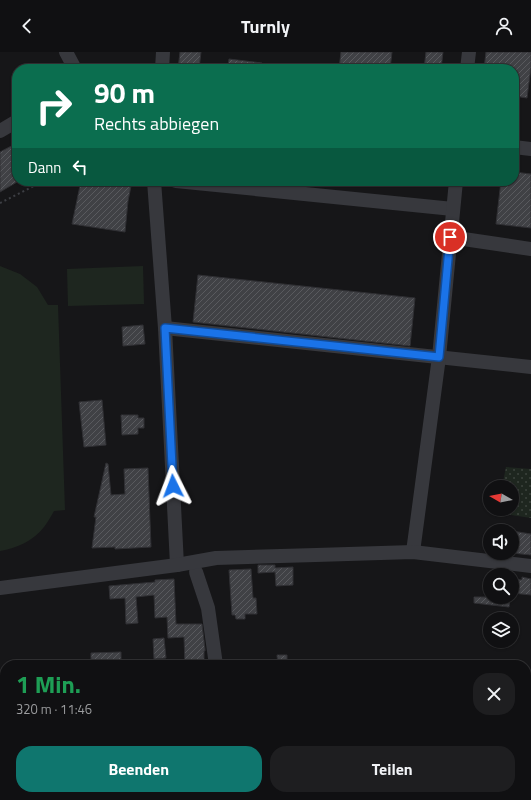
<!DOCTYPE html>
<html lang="de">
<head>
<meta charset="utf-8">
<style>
  body { margin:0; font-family:"Titillium Web",sans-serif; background:#1e1e20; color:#f1f3f6; height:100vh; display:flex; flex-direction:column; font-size:15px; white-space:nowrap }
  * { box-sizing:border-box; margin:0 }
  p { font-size:13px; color:#9c9d9f }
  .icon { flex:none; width:22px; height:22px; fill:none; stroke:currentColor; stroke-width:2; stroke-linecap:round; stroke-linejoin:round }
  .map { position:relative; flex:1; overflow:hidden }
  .drawer { position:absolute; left:0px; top:608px; width:531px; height:140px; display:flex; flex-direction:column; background:#101012; border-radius:16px 16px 0 0; box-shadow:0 1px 3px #0004,0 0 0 1px #303032 }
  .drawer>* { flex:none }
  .banner { position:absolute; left:12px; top:12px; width:507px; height:122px; border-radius:16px; box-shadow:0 1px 3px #0004,0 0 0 1px #303032; background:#0b6e4f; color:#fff; overflow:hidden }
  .needle { width:26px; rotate:279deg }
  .fabs { position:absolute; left:483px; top:428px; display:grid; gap:8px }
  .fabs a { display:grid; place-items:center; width:36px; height:36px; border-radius:50%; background:#101012; box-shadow:0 1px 3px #0004,0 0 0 1px #303032; font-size:20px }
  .pin { position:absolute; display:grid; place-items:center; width:34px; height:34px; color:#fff; margin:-17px; border:2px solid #fff; border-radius:50%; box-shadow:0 1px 4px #0007 }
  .me { position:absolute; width:44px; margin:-22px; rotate:357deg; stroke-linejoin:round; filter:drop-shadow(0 0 3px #0008) }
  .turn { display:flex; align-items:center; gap:14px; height:84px; padding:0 16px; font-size:18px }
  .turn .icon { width:52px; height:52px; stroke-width:2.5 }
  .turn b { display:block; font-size:28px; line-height:34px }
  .then { display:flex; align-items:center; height:38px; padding:0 16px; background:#0003; gap:8px; font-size:15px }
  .round { display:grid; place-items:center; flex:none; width:42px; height:42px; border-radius:16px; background:#1e1e20 }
  .headline { display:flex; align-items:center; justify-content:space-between; height:68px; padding:0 16px }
  h1 { font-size:24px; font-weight:700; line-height:30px; color:#1e9e55 }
  .cta { display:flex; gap:8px; margin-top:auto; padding:8px 16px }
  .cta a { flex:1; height:46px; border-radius:16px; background:#0f766e; color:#fff; font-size:16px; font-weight:700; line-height:46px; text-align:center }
  .cta a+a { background:#1e1e20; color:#f1f3f6 }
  header { display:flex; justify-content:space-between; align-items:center; height:52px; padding:0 16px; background:#101012; font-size:18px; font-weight:700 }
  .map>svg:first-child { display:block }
</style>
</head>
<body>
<header><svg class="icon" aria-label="back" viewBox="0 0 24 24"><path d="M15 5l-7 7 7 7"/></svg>Turnly<svg class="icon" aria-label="person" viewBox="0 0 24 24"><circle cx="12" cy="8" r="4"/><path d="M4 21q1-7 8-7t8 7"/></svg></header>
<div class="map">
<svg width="531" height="748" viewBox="0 0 531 748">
  <defs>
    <pattern id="garden-dots" width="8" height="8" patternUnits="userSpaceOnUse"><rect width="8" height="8" fill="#1e261f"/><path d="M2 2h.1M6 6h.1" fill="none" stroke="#3c433d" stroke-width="1.8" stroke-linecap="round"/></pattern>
    <pattern id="building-hatch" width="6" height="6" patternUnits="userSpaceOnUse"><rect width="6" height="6" fill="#404145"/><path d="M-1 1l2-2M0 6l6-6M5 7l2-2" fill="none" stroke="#595a5e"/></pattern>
  </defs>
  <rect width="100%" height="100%" fill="#161618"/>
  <g fill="#1e261f">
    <path d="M 0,214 L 20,222 L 37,235 L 48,253 L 58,253 L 65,458 L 54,459 C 51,464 48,470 44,475 C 33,489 17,496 0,499 Z"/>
    <path d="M 143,214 L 144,252 L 68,254 L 67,217 Z"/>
  </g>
  <path fill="url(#garden-dots)" d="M 506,415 L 531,417 L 531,466 L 498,461 L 499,457 L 512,457 L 512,435 L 502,435 Z"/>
  <g fill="url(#building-hatch)" stroke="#303034">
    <path d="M 180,0 L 201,0 L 199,17 L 178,17 Z"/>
    <path d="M 341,0 L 392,0 L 390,17 L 339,17 Z"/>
    <path d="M 426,0 L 443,0 L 441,17 L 424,17 Z"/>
    <path d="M 486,0 L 531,0 L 531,15 L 527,46 L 514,44 L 514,17 L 484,17 Z"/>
    <path d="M 229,7 L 262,11 L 262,17 L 228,17 Z"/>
    <path d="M 17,91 L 17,130 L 0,140 L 0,100 Z"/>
    <path d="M 514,120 L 531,122 L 531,176 L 496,172 L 501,129 L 514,129 Z"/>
    <path d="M 81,129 L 132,129 L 128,149 L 125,180 L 72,172 Z"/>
    <path d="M 198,223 L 415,246 L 410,294 L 193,270 Z"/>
    <path d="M 143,273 L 145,292 L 123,294 L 122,275 Z"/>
    <path d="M 102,348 L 106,393 L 84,395 L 79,350 Z"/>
    <path d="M 121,363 L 138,363 L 138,366 L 144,366 L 144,376 L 138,376 L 138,382 L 122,383 Z"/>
    <path d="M 106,411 L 108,412 L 111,443 L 125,442 L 124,417 L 148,416 L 151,495 L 115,497 L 115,495 L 92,496 L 96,465 L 94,465 Z"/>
    <path d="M 512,479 L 531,482 L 531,503 L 512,501 Z"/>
    <path d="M 258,513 L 275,513 L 275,516 L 293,515 L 293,533 L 276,534 L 275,520 L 258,521 Z"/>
    <path d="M 251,517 L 253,546 L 256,546 L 257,562 L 245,562 L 245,567 L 236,567 L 235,563 L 232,563 L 229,518 Z"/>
    <path d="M 522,525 L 531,527 L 531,543 L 512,541 L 512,527 L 522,528 Z"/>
    <path d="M 174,527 L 176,572 L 202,572 L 205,597 L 205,599 L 204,599 L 204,613 L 185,613 L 184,585 L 168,586 L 167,565 L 155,566 L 154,543 L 136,545 L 138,571 L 126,572 L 125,546 L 110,547 L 109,534 L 155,530 L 155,528 Z"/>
    <path d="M 474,545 L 510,545 L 509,555 L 474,551 Z"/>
    <path d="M 164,586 L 166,606 L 154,607 L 153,587 Z"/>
    <path d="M 121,600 L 121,608 L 91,610 L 91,601 Z"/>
    <path d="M 277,603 L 287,603 L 287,613 L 278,613 Z"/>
  </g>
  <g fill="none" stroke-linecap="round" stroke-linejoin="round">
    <path stroke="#3d3f44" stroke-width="2" stroke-dasharray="2 3" stroke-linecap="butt" d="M 0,151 L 44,129"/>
    <g stroke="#37383d" stroke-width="14">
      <path d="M 66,0 L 75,17"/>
      <path d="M 162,17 L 163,0"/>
      <path d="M 467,17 L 469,0"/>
      <path d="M 0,79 L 17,69"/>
      <path d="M 514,95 L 531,97"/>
      <path d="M 154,129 L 165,276 L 177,513"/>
      <path d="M 176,129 L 453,157"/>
      <path d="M 450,185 L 531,197"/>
      <path d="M 165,276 L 531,315"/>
      <path d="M 413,500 L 439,305 L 456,129"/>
      <path d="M 196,520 L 208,556 L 216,613"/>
      <path d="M 0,536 L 177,513 L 216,506 L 316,503 L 413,500 L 531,514"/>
      <path d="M 526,677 L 531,678"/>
      <path d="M 0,704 L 5,703"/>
      <path d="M 248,743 L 250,748"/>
      <path d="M 429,748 L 429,743"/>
    </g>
  </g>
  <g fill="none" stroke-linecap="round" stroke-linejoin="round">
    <g stroke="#114b97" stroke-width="10">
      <path id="route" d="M 173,434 L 165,276 L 439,305 L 450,185"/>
    </g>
    <use href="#route" stroke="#1a73e8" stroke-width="7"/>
  </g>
</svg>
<div class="fabs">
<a><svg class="needle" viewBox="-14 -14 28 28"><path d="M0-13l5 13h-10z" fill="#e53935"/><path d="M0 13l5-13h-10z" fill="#9c9d9f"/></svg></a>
<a><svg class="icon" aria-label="sound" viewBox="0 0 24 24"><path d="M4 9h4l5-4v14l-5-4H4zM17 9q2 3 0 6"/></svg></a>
<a><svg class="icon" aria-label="search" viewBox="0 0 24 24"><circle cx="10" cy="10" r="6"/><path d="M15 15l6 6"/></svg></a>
<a><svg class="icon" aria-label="layers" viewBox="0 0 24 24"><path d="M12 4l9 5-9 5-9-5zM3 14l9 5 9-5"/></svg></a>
</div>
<div class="pin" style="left:450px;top:185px;background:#d93025"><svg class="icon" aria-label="arrive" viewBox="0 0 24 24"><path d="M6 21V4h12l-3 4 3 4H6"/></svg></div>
<svg class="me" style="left:173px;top:434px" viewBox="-20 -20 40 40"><path d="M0-17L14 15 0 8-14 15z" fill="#1a73e8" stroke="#fff" stroke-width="4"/></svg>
<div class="banner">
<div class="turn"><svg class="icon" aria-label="right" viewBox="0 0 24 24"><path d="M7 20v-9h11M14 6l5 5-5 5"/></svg><div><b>90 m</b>Rechts abbiegen</div></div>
<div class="then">Dann<svg class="icon" aria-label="left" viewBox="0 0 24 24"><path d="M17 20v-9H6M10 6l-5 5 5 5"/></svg></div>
</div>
<section class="drawer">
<div class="headline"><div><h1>1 Min.</h1><p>320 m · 11:46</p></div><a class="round"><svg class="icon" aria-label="close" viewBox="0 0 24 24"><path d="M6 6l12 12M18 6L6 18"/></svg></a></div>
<div class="cta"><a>Beenden</a><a>Teilen</a></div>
</section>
</div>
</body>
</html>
